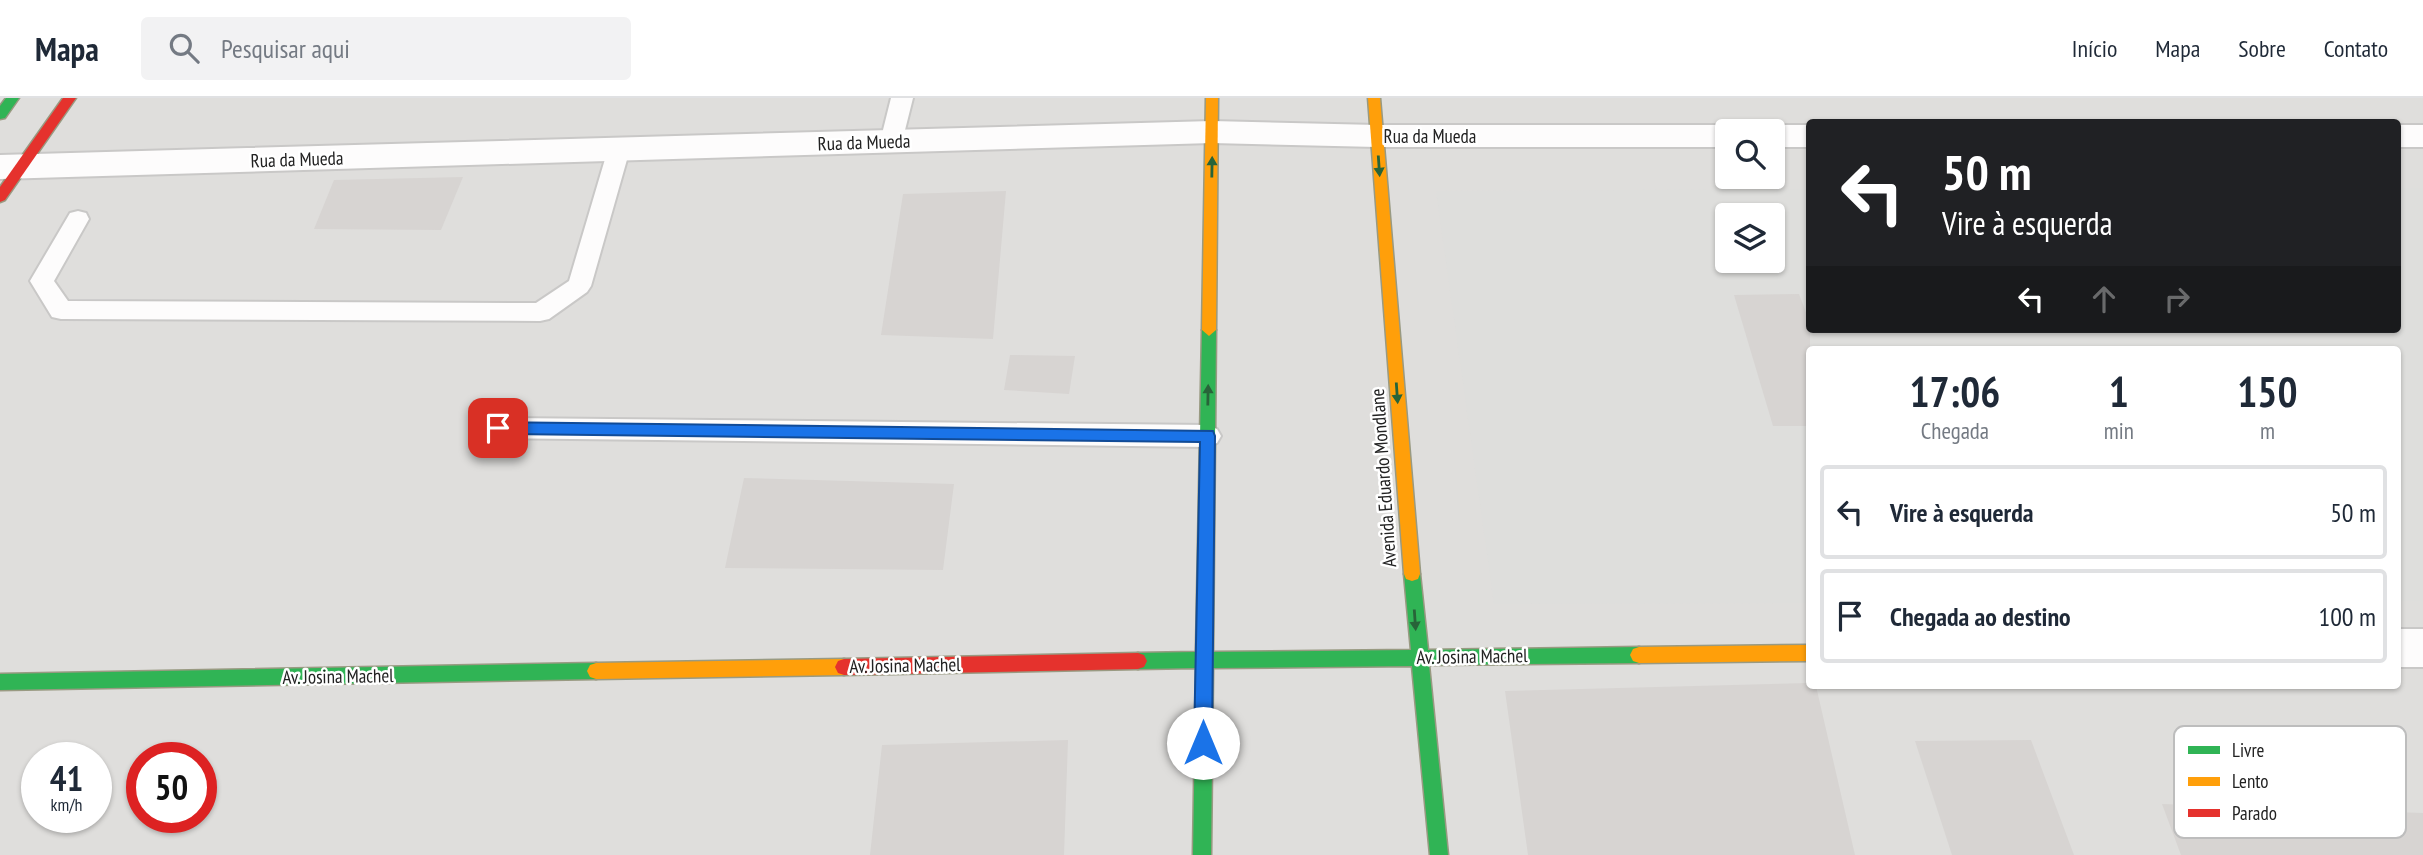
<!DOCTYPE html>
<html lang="pt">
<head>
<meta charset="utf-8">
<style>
  body { margin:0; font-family:"PT Sans Narrow",sans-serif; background:#f2f2f3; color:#1f2937; height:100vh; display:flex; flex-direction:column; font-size:26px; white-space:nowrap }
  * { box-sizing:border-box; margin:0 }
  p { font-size:23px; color:#747a83 }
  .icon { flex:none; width:38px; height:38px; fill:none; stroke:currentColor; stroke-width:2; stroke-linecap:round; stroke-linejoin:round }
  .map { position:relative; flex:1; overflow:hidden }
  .side { position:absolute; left:1806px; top:248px; width:595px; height:343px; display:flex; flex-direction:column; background:#fff; border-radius:7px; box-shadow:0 2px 5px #0004 }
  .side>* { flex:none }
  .hud { position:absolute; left:1806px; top:21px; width:595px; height:214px; border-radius:7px; box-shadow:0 2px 5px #0004; background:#202124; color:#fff; overflow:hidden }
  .fabs { position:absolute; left:1715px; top:21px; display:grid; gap:14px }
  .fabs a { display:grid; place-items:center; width:70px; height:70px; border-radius:7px; background:#fff; box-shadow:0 2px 5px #0004; font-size:35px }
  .speed { position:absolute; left:21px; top:644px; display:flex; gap:14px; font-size:35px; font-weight:700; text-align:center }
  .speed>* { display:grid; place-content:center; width:91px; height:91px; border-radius:50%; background:#fff; box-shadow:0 2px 5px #0004; line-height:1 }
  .speed small { font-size:18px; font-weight:400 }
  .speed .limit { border:10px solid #d22; background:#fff; color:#111 }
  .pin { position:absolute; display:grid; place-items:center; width:60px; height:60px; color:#fff; margin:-30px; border-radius:14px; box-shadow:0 4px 10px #0006 }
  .me { position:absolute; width:77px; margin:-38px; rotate:0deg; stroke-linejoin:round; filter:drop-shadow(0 0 5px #0008) }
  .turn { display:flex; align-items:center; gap:24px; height:147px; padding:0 21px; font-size:32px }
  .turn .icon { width:91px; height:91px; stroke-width:2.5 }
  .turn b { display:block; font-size:49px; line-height:60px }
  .lanes { display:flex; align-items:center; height:66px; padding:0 21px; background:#0003; justify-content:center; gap:35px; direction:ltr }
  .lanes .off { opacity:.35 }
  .eta { display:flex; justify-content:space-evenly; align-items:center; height:119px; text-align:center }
  .eta b { font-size:42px; font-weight:800; line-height:49px }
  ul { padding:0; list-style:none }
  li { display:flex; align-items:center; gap:21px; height:94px; margin:0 14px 10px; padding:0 7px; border:4px solid #e0e1e3; border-radius:7px }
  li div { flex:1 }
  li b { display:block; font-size:26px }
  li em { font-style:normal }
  header { display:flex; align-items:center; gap:42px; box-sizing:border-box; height:98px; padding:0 35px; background:#fff; border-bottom:2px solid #e0e1e3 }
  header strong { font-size:33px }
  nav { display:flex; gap:38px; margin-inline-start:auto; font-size:24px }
  .search { width:490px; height:63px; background:#f2f2f3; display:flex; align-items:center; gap:18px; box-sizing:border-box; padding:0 24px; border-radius:7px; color:#747a83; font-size:26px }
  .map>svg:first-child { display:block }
</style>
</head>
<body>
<header>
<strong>Mapa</strong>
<div class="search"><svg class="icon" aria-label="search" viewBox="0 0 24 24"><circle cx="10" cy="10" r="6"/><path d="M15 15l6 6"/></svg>Pesquisar aqui</div>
<nav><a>Início</a><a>Mapa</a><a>Sobre</a><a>Contato</a></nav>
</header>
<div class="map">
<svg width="2423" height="757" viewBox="0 0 2423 757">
  <rect width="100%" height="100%" fill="#f0eeeb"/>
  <path fill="#dfdedc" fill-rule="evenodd" d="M 0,0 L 2423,0 L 2423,757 L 0,757 ZM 1810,24 L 2398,24 L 2398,231 L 1810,231 ZM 1727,33 L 1773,33 L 1773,79 L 1727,79 ZM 1727,117 L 1773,117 L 1773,163 L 1727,163 ZM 1810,252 L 2398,252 L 2398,588 L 1810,588 ZM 37,660 L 96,660 L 96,719 L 37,719 ZM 142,660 L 201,660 L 201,719 L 142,719 Z"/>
  <path fill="#dededc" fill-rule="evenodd" d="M 2398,90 L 2423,90 L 2423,503 L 2398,503 L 2398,252 L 1810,252 L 1809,505 L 1494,506 L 1436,93 L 1809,91 L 1810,231 L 2398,231 ZM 1727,117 L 1773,117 L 1773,163 L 1727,163 Z"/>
  <g fill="#d7d4d2">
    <path d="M 463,79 L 441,132 L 314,131 L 334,82 Z"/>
    <path d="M 1006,93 L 993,241 L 881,237 L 903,96 Z"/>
    <path d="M 1799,196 L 1810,225 L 1810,328 L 1773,328 L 1734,197 Z"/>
    <path d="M 1010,257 L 1075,258 L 1069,296 L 1004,292 Z"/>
    <path d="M 744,380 L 954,386 L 943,472 L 725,470 Z"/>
    <path d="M 1810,585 L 1810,588 L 1816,588 L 1855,757 L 1528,757 L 1505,593 Z"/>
    <path d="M 1068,642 L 1064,757 L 870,757 L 882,647 Z"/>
    <path d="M 2031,642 L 2074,757 L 1952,757 L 1915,643 Z"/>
    <path d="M 2162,706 L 2423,715 L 2423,757 L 2181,757 Z"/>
  </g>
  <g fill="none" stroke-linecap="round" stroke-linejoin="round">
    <g stroke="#c9c8c7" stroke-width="4">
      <g id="lane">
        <path d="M 891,0 L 913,0 L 902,44 L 899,49 L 891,52 L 883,49 L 880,44 Z"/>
        <path d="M 619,43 L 627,46 L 630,51 L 591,188 L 587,194 L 549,221 L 540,223 L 61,221 L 52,219 L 30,183 L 70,115 L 78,113 L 86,115 L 89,121 L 54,183 L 68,203 L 536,205 L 569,183 L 608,51 L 611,46 Z"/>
        <path d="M 498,320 L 1208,327 L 1217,331 L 1221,338 L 1217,345 L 1208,349 L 498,340 L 489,337 L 485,330 L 489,323 Z"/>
      </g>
    </g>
    <g stroke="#c9c8c7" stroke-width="4">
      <g id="street">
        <path d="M 1212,23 L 1377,27 L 1727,27 L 1740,33 L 1727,33 L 1727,49 L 1377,49 L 1212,45 L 0,81 L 0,57 Z"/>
        <path d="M 1773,27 L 1810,27 L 1810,49 L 1773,49 L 1773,33 L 1760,33 Z"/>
        <rect x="2398" y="27" width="25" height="22"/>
        <rect x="2398" y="531" width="25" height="38"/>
      </g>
    </g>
    <g stroke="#999a82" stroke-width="3">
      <g id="fast">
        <path d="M 6,0 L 19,0 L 5,20 L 0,21 L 0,8 Z"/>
        <path d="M 1209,226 L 1216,232 L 1213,554 L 1411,552 L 1404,476 L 1406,471 L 1412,469 L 1418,471 L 1420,476 L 1428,552 L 1639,549 L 1645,551 L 1648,557 L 1645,563 L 1639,565 L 1429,567 L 1448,757 L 1430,757 L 1412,568 L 1213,570 L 1211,757 L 1193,757 L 1196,570 L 1138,571 L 1132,569 L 1129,563 L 1132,557 L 1138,555 L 1196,554 L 1202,232 Z"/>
        <path d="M 596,565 L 602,567 L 605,573 L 602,579 L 596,581 L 0,592 L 0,576 Z"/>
      </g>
    </g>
    <g stroke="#999a82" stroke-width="3">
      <g id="slow">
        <path d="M 1206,0 L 1218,0 L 1216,232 L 1209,238 L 1202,232 Z"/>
        <path d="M 1368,0 L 1380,0 L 1420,476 L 1418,481 L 1412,483 L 1406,481 L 1404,476 Z"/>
        <path d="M 1810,547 L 1810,563 L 1639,565 L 1633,563 L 1630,557 L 1633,551 L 1639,549 Z"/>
        <path d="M 844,561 L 850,563 L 853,569 L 850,575 L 844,577 L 596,581 L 590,579 L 587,573 L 590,567 L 596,565 Z"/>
      </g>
    </g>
    <g stroke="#999a82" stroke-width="3">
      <g id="jam">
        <path d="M 63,0 L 76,0 L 5,102 L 0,104 L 0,89 Z"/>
        <path d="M 1138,555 L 1144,557 L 1147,563 L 1144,569 L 1138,571 L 844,577 L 838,575 L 835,569 L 838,563 L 844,561 Z"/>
      </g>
    </g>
    <use href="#lane" fill="#fdfcfc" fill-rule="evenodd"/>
    <use href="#street" fill="#fdfcfc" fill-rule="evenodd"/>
    <use href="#fast" fill="#30b455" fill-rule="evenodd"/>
    <use href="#slow" fill="#ff9f0a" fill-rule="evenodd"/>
    <use href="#jam" fill="#e5322d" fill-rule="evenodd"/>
  </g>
  <defs><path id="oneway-solid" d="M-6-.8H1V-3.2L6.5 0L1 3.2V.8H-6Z" transform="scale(1.75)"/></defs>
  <g fill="#286439">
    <use href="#oneway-solid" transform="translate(1379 68) rotate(86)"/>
    <use href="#oneway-solid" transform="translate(1212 69) rotate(-89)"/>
    <use href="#oneway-solid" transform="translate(1397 295) rotate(86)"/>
    <use href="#oneway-solid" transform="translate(1208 297) rotate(-89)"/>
    <use href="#oneway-solid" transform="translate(1415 522) rotate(86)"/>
  </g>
  <path fill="#1a73e8" stroke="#114b97" stroke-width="2" d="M 498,324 L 1213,333 L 1215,338 L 1212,645 L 1210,651 L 1203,654 L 1197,651 L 1194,645 L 1200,344 L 498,336 L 490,330 Z"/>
  <g text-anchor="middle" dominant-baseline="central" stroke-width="5" stroke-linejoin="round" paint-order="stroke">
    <g font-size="19" fill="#222" stroke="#fff">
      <text x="1430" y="38">Rua da Mueda</text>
      <text transform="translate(864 44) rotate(-2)">Rua da Mueda</text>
      <text transform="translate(297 61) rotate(-2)">Rua da Mueda</text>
      <text transform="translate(1383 380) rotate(-94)">Avenida Eduardo Mondlane</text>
      <text transform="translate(1472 558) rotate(-1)">Av. Josina Machel</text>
      <text transform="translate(905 567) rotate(-1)">Av. Josina Machel</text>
      <text transform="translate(338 578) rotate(-1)">Av. Josina Machel</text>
    </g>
  </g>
  <rect x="2174" y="628" width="232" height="112" rx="10" fill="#fff" stroke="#bdbdbd" stroke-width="2"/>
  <rect x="2188" y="648" width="32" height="8" fill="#30b455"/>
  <rect x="2188" y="679" width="32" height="9" fill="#ff9f0a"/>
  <rect x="2188" y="711" width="32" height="8" fill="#e5322d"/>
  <g font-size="19" fill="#222">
    <text x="2232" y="659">Livre</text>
    <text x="2232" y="690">Lento</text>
    <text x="2232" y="722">Parado</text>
  </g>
</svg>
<div class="fabs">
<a><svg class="icon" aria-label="search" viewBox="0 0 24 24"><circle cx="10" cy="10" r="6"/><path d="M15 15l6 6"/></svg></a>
<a><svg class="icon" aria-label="layers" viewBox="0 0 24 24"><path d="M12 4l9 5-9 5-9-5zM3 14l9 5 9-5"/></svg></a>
</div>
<div class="speed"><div>41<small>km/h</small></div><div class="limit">50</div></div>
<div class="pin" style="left:498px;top:330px;background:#d93025"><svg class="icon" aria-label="arrive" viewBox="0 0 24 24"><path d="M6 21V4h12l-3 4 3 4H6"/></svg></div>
<svg class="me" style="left:1203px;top:645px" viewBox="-20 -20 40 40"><circle r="19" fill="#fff"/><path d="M0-13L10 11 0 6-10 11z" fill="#1a73e8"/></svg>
<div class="hud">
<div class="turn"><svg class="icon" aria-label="left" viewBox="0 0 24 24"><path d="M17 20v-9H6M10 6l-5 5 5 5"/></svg><div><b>50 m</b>Vire à esquerda</div></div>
<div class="lanes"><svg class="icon" aria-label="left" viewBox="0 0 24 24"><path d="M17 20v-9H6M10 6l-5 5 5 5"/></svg><svg class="icon off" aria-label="ahead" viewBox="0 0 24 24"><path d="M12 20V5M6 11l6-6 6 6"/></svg><svg class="icon off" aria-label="right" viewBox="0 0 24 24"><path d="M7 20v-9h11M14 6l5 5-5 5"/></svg></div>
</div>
<section class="side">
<div class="eta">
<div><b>17:06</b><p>Chegada</p></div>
<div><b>1</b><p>min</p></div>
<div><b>150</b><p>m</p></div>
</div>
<ul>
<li><svg class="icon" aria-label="left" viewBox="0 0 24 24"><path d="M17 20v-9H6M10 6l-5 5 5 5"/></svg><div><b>Vire à esquerda</b></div><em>50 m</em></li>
<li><svg class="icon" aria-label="arrive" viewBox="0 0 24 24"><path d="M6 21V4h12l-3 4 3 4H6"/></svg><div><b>Chegada ao destino</b></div><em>100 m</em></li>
</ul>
</section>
</div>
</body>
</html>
